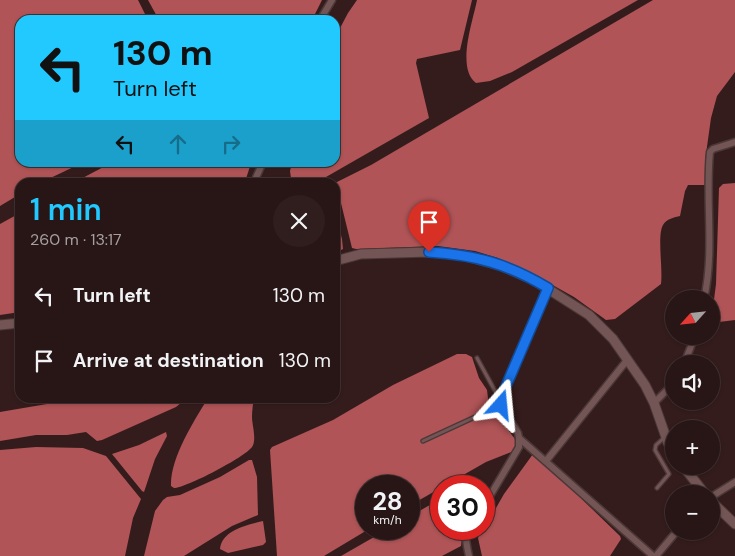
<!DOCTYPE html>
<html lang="en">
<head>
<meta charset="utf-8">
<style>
  body { margin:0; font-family:"DM Sans",sans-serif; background:#301e1e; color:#f1f3f6; height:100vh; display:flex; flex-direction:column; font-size:19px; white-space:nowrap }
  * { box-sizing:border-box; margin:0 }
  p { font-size:16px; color:#a59fa0 }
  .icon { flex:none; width:28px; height:28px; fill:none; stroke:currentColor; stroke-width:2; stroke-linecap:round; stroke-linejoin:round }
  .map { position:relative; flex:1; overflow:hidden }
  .side { position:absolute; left:15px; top:178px; width:325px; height:225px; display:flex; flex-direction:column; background:#281515; border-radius:15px; box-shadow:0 1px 4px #0004,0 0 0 1px #443434 }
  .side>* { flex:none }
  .top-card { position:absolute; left:15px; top:15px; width:325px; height:152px; border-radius:15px; box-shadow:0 1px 4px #0004,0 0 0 1px #443434; background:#22c9fe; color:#111; overflow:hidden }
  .needle { width:32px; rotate:243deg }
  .fabs { position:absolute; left:665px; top:290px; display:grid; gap:10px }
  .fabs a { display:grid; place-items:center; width:55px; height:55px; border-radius:50%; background:#281515; box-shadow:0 1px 4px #0004,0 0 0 1px #443434; font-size:25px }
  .speed { position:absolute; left:355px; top:475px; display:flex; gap:10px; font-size:25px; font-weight:700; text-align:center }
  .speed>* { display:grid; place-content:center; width:65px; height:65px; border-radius:50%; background:#281515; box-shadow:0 1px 4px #0004,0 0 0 1px #443434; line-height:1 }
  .speed small { font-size:12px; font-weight:400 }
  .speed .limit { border:8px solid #d22; background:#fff; color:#111 }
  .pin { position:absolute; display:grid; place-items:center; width:42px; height:42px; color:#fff; margin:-51px -21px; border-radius:50% 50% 50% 0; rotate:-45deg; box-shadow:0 0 5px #0007 }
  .pin .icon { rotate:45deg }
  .me { position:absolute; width:55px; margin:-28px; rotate:18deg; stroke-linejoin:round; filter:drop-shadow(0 0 4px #0008) }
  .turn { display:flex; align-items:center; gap:18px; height:105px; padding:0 15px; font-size:22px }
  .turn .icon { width:65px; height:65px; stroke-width:2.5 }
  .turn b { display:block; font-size:35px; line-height:42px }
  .lanes { display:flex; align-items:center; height:48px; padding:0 15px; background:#0003; justify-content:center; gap:25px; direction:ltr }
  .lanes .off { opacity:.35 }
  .round { display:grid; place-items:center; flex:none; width:52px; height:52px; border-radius:26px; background:#301e1e }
  .overview { display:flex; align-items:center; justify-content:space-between; height:85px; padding:0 15px }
  h1 { font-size:30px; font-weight:600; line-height:38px; color:#22c9fe }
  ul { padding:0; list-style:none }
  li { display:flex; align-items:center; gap:15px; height:65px; padding:0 15px }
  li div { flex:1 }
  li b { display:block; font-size:19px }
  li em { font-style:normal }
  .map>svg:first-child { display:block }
</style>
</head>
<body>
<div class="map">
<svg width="735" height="556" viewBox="0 0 735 556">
  <rect width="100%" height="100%" fill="#351c1c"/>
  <g fill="#b05457">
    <path d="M 0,0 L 138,0 L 148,20 L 20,20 L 20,162 L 82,163 L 42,182 L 20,182 L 20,194 L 0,206 Z"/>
    <path d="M 148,0 L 322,0 L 312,20 L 159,20 Z"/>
    <path d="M 357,0 L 472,0 L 460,50 L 417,59 L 416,63 L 429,118 L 319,181 C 309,183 300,183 291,178 L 290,171 L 292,163 L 335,162 L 335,94 L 341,84 L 337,42 L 339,30 L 348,13 Z"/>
    <path d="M 477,0 L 638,0 L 512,72 L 490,81 L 476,83 C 456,68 473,21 477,0 Z"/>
    <path d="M 653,0 L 735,0 L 735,72 L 717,96 L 711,118 L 705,161 L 705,185 L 688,185 L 685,191 L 680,216 C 675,217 666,219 663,225 C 657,235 663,269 661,284 L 615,319 L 606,320 L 574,297 L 540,278 L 498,258 L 475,251 L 438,246 L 356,249 L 352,248 L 340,199 L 335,193 L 335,183 L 371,165 Z"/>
    <path d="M 251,163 L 245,182 L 75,182 L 111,163 Z"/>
    <path d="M 735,183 L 735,320 L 711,323 L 716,284 L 719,188 L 723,184 Z"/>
    <path d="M 335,212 L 342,239 L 343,249 L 335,253 Z"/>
    <path d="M 20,213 L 20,312 L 0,315 L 0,224 Z"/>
    <path d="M 457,354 L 466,354 L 472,357 L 479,378 L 487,390 L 488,398 L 497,416 L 515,439 L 517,446 L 514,451 L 486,462 L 409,506 L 409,486 L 366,486 L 366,529 L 369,529 L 324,556 L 277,556 L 270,450 L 272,447 L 333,420 L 393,385 Z"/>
    <path d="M 82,398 L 187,398 L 176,407 L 102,440 L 97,441 L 86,432 L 67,435 L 36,435 L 0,441 L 0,412 Z"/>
    <path d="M 208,398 L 254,398 C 253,404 252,410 252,417 C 252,425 257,440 252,447 C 245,457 186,488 174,488 L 171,486 C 170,458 194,421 208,398 Z"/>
    <path d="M 166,432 L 167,436 L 155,459 L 144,492 L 142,491 L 112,454 L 139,445 Z"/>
    <path d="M 36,447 L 83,448 L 106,456 L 141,499 L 133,518 L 125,556 L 0,556 L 0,450 Z"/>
    <path d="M 533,454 L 562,480 L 620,536 L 621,539 L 610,556 L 482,556 L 478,538 L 481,531 L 484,529 L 504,494 Z"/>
    <path d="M 249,460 L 252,460 L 257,477 L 258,515 L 232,526 L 184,556 L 144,556 L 155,511 L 163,500 L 167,497 L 180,495 L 220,477 Z"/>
    <path d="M 441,501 L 441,529 L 463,529 L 461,546 L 442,556 L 341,556 L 388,529 L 409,529 L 409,517 L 428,506 Z"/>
    <path d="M 263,521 L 266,542 L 263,545 L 228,553 L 220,549 C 222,530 247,525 263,521 Z"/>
  </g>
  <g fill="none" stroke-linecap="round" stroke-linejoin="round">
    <g stroke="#4c3838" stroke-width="5.5">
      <g id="lane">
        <path d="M 477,358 L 500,400"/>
        <path d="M 423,441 L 501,405"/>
        <path d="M 657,488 L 669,474 L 655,450 L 656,445 L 665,437"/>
      </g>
    </g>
    <g stroke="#4c3838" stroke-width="9">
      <g id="street">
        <path d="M 320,20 L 332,0"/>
        <path d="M 254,182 L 263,162"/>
        <path d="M 704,299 C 715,250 705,201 710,152 L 713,149 L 735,142"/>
        <path d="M 684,364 L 695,336"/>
        <path d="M 654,403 L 674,383"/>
        <path d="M 519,438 L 653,556"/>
        <path d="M 546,461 L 628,359"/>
        <path d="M 711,497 L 735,482"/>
        <path d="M 484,506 L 519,447 L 519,438 L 518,433 L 501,405 L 500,401 L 548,288"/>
        <path d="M 469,529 C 464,538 467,546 469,556"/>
        <path d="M 656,556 L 677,531"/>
      </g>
    </g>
    <g stroke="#4c3838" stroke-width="11">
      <g id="secondary">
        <path d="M 335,261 L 361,254 L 429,252 L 462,255 L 502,266 L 534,280 L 589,315 L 613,339 L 645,385 L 654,403 L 668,443 L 674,453"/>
        <path d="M 0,325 L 20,323"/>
        <path d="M 683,466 L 705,494"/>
        <path d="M 711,501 L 735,524"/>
      </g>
    </g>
    <use href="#lane" stroke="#735555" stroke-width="3"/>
    <use href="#street" stroke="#735555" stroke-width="6"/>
    <use href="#secondary" stroke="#735555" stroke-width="9"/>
  </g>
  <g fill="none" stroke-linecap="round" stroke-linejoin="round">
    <g stroke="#114b97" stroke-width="12">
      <path id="route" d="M 429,252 C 476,255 508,264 548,288 L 500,400 L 501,405"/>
    </g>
    <use href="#route" stroke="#1a73e8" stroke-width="9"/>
  </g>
</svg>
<div class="fabs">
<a><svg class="needle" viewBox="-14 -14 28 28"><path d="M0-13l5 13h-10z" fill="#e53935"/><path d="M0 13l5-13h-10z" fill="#a59fa0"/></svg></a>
<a><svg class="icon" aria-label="sound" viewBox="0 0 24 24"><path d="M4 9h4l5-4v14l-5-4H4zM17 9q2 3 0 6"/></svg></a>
<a>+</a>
<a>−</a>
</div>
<div class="speed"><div>28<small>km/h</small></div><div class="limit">30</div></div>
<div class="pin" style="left:429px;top:252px;background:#d93025"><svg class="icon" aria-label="arrive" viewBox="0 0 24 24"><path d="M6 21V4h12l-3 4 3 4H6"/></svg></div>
<svg class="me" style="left:501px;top:405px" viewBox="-20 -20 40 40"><path d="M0-17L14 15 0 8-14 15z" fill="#1a73e8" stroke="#fff" stroke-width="4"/></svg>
<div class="top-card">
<div class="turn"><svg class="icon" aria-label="left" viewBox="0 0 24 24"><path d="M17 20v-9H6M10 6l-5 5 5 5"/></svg><div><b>130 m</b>Turn left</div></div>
<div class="lanes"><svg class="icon" aria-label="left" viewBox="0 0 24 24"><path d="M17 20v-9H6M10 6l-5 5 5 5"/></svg><svg class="icon off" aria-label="ahead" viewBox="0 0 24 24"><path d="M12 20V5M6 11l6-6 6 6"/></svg><svg class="icon off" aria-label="right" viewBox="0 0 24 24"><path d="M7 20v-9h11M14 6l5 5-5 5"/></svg></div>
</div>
<section class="side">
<div class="overview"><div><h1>1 min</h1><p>260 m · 13:17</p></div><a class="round"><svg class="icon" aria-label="close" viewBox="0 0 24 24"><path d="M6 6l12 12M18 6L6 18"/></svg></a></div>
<ul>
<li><svg class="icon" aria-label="left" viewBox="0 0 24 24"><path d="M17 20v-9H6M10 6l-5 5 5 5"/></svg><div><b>Turn left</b></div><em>130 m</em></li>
<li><svg class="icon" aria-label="arrive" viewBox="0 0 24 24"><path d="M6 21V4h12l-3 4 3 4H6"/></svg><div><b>Arrive at destination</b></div><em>130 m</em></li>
</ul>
</section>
</div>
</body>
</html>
